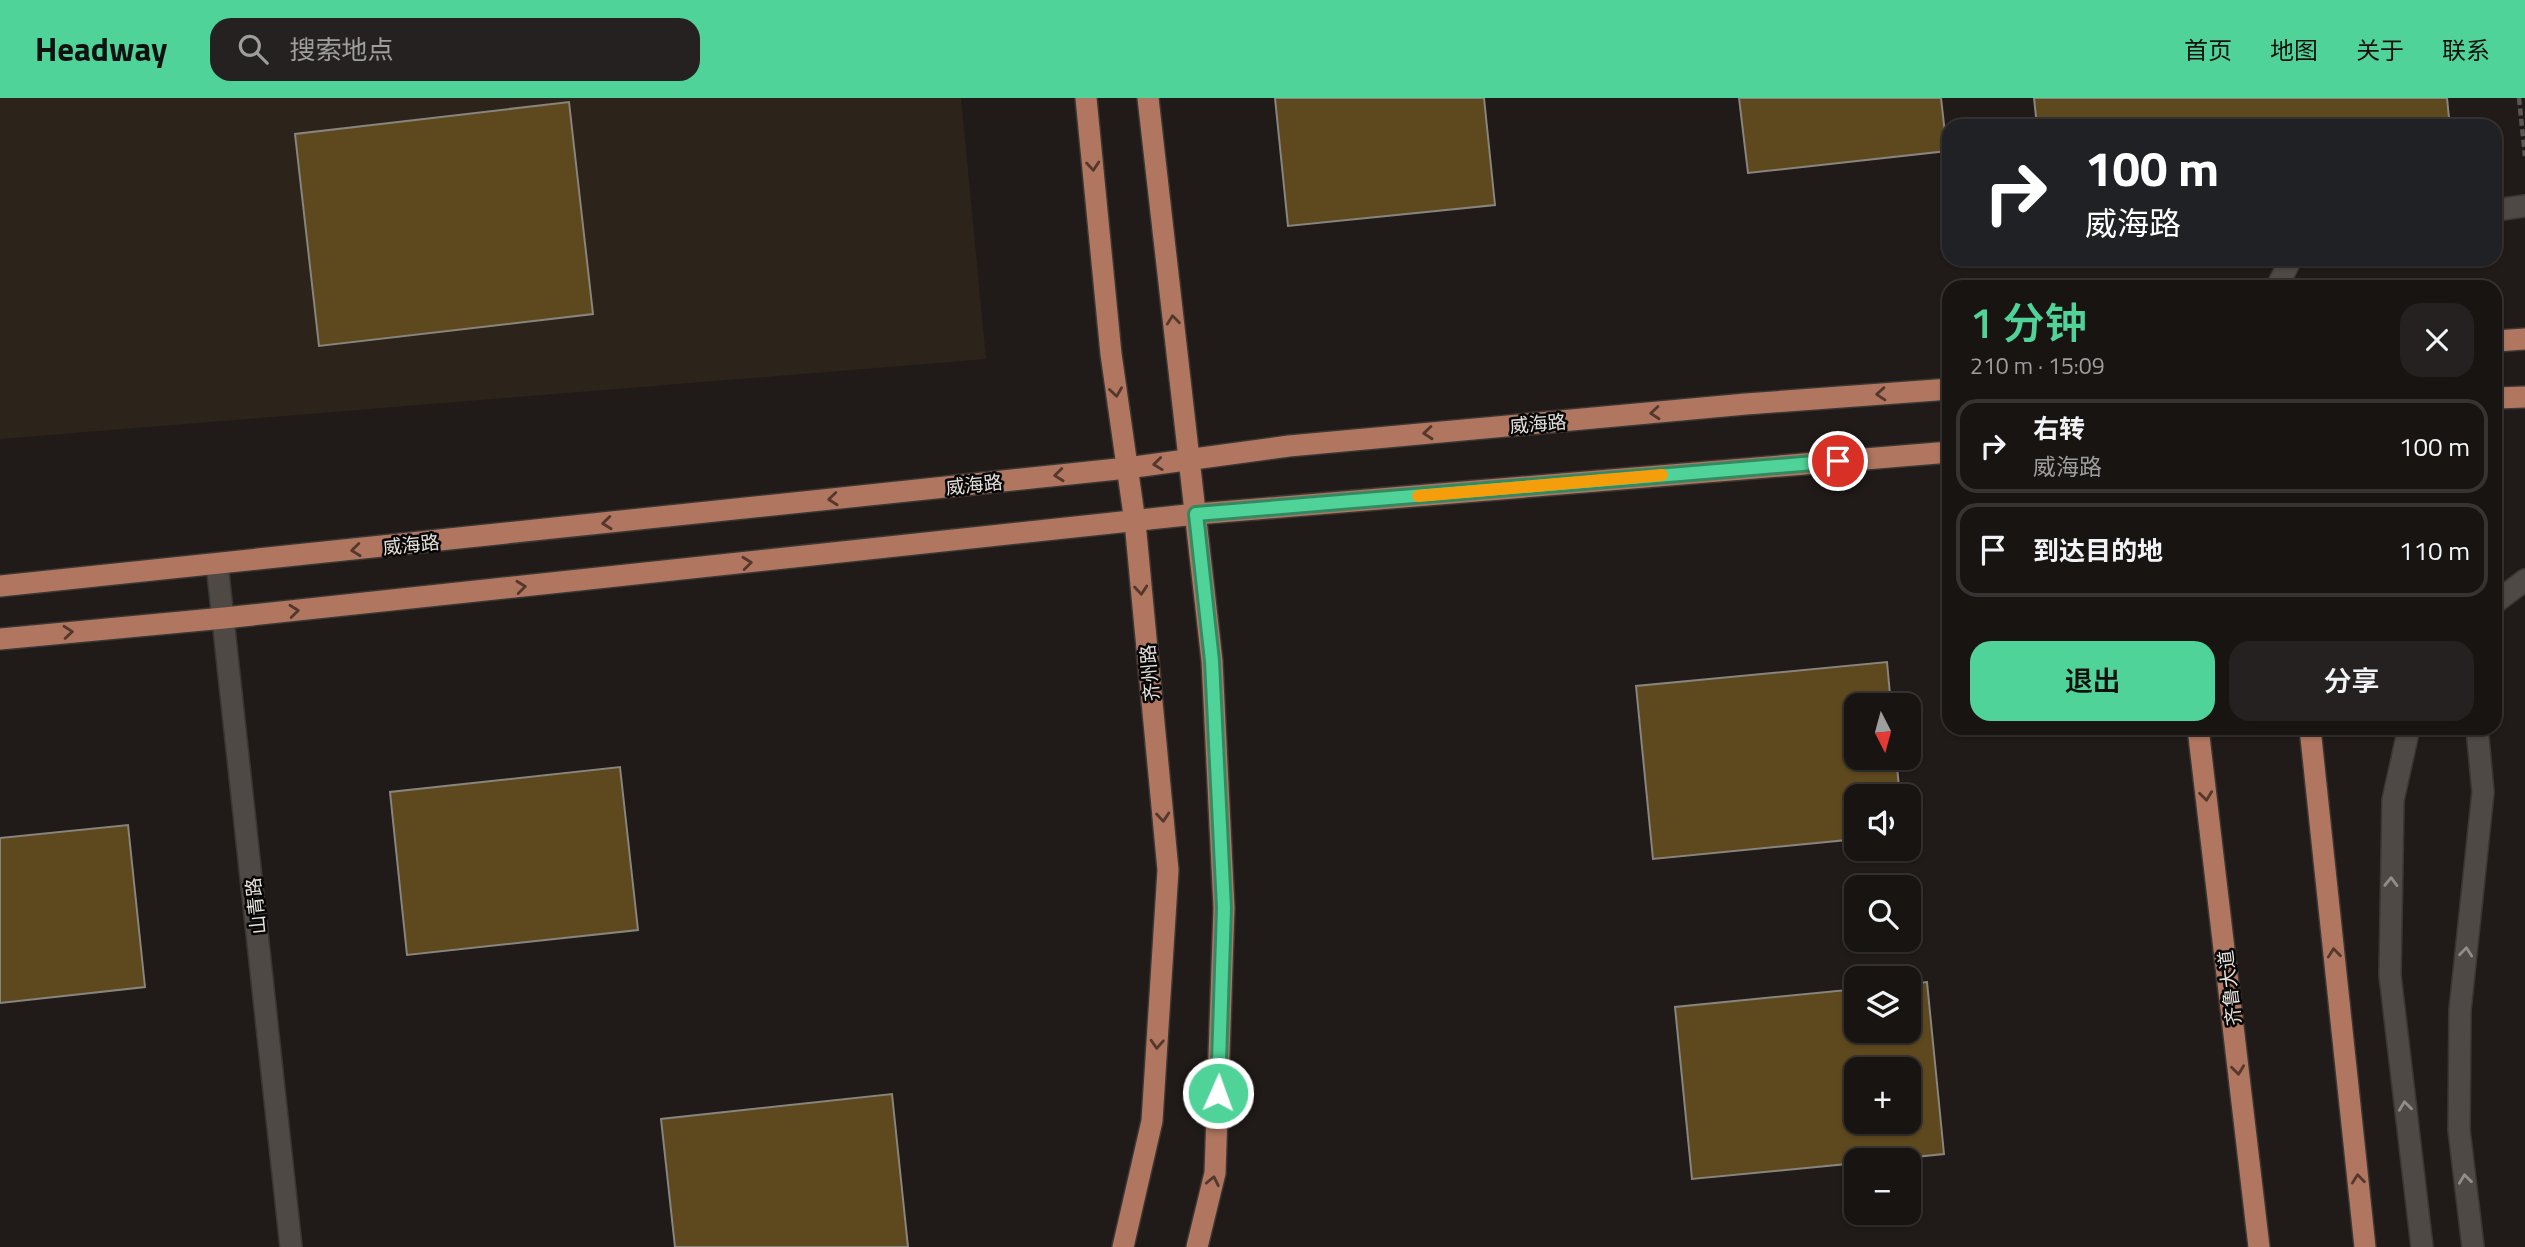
<!DOCTYPE html>
<html lang="zh">
<head>
<meta charset="utf-8">
<style>
  body { margin:0; font-family:"Titillium Web","Noto Sans SC",sans-serif; background:#252120; color:#f1f3f6; height:100vh; display:flex; flex-direction:column; font-size:26px; white-space:nowrap }
  * { box-sizing:border-box; margin:0 }
  p { font-size:23px; color:#9f9e9f }
  .icon { flex:none; width:38px; height:38px; fill:none; stroke:currentColor; stroke-width:2; stroke-linecap:round; stroke-linejoin:round }
  .map { position:relative; flex:1; overflow:hidden }
  .drawer { position:absolute; left:1942px; top:182px; width:560px; height:455px; display:flex; flex-direction:column; background:#181412; border-radius:21px; box-shadow:0 2px 5px #0004,0 0 0 2px #363332 }
  .drawer>* { flex:none }
  .banner { position:absolute; left:1942px; top:21px; width:560px; height:147px; border-radius:21px; box-shadow:0 2px 5px #0004,0 0 0 2px #363332; background:#202124; color:#fff; overflow:hidden }
  .needle { width:46px; rotate:174deg }
  .fabs { position:absolute; left:1844px; top:595px; display:grid; gap:14px }
  .fabs a { display:grid; place-items:center; width:77px; height:77px; border-radius:14px; background:#181412; box-shadow:0 2px 5px #0004,0 0 0 2px #363332; font-size:35px }
  .pin { position:absolute; display:grid; place-items:center; width:60px; height:60px; color:#fff; margin:-30px; border:4px solid #fff; border-radius:50%; box-shadow:0 2px 7px #0007 }
  .me { position:absolute; width:77px; margin:-38px; rotate:2deg; stroke-linejoin:round; filter:drop-shadow(0 0 5px #0008) }
  .turn { display:flex; align-items:center; gap:24px; height:147px; padding:0 28px; font-size:32px }
  .turn .icon { width:91px; height:91px; stroke-width:2.5 }
  .turn b { display:block; font-size:49px; line-height:60px }
  .round { display:grid; place-items:center; flex:none; width:74px; height:74px; border-radius:21px; background:#252120 }
  .head { display:flex; align-items:center; justify-content:space-between; height:119px; padding:0 28px }
  h1 { font-size:42px; font-weight:600; line-height:52px; color:#50d398 }
  .cta { display:flex; gap:14px; margin-top:auto; padding:14px 28px }
  .cta a { flex:1; height:80px; border-radius:21px; background:#50d398; color:#111; font-size:28px; font-weight:600; line-height:80px; text-align:center }
  .cta a+a { background:#252120; color:#f1f3f6 }
  ul { padding:0; list-style:none }
  li { display:flex; align-items:center; gap:21px; height:94px; margin:0 14px 10px; padding:0 14px; border:4px solid #363332; border-radius:21px }
  li div { flex:1 }
  li b { display:block; font-size:26px }
  li em { font-style:normal }
  header { display:flex; align-items:center; gap:42px; box-sizing:border-box; height:98px; padding:0 35px; background:#50d398; color:#111 }
  header strong { font-size:33px }
  nav { display:flex; gap:38px; margin-inline-start:auto; font-size:24px }
  .search { width:490px; height:63px; background:#252120; display:flex; align-items:center; gap:18px; box-sizing:border-box; padding:0 24px; border-radius:21px; color:#9f9e9f; font-size:26px }
  .map>svg:first-child { display:block }
</style>
</head>
<body>
<header>
<strong>Headway</strong>
<div class="search"><svg class="icon" aria-label="search" viewBox="0 0 24 24"><circle cx="10" cy="10" r="6"/><path d="M15 15l6 6"/></svg>搜索地点</div>
<nav><a>首页</a><a>地图</a><a>关于</a><a>联系</a></nav>
</header>
<div class="map">
<svg width="2525" height="1149" viewBox="0 0 2525 1149">
  <rect width="100%" height="100%" fill="#201b18"/>
  <path fill="#2c231b" d="M 0,0 L 961,0 L 986,261 L 0,341 Z"/>
  <g fill="#5e481d" stroke="#88847e" stroke-width="2" fill-rule="evenodd">
    <path d="M 1275,0 L 1484,0 L 1495,107 L 1288,128 Z"/>
    <path d="M 1739,0 L 1941,0 L 1947,53 L 1748,75 Z"/>
    <path d="M 2034,0 L 2447,0 L 2449,20 L 2379,28 L 2037,28 Z"/>
    <path d="M 569,4 L 593,216 L 319,248 L 295,36 Z"/>
    <path d="M 1887,564 L 1891,607 L 1857,607 L 1857,660 L 1896,660 L 1900,698 L 1857,698 L 1857,741 L 1653,761 L 1636,588 Z"/>
    <path d="M 620,669 L 638,832 L 407,857 L 390,694 Z"/>
    <path d="M 128,727 L 145,889 L 0,905 L 0,740 Z"/>
    <path d="M 1927,884 L 1944,1056 L 1885,1062 L 1857,1062 L 1857,1065 L 1692,1081 L 1675,909 L 1857,891 L 1857,933 L 1909,933 L 1909,886 ZM 1857,971 L 1909,971 L 1909,1024 L 1857,1024 Z"/>
    <path d="M 892,996 L 908,1149 L 675,1149 L 661,1021 Z"/>
  </g>
  <g fill="none" stroke-linecap="round" stroke-linejoin="round">
    <g stroke="#3a3634" stroke-width="24">
      <g id="minor">
        <path d="M 2496,112 L 2525,108"/>
        <path d="M 2277,189 L 2291,161"/>
        <path d="M 217,466 L 291,1149"/>
        <path d="M 2496,504 L 2525,482"/>
        <path d="M 2409,630 L 2393,702 L 2390,877 L 2422,1149"/>
        <path d="M 2473,1149 L 2459,1032 L 2460,912 L 2483,694 L 2477,630"/>
      </g>
    </g>
    <g stroke="#3a3634" stroke-width="24">
      <g id="major">
        <path d="M 1086,0 L 1111,256 L 1135,424 L 1168,772 L 1152,1023 L 1123,1149"/>
        <path d="M 1148,0 L 1212,563 L 1224,810 L 1215,1075 L 1197,1149"/>
        <path d="M 2496,243 L 2525,241"/>
        <path d="M 2496,300 L 2525,299"/>
        <path d="M 0,488 L 1127,370 L 1289,348 L 1746,306 L 1950,291"/>
        <path d="M 0,541 L 224,520 L 1196,416 L 1950,354"/>
        <path d="M 2198,630 L 2259,1149"/>
        <path d="M 2310,630 L 2365,1149"/>
      </g>
    </g>
    <path stroke="#5c5754" stroke-width="4.5" stroke-dasharray="7 3.5" stroke-linecap="butt" d="M 2519,0 L 2525,58"/>
    <use href="#minor" stroke="#4f4945" stroke-width="21"/>
    <use href="#major" stroke="#b0765f" stroke-width="21"/>
  </g>
  <defs><path id="oneway-chevron" d="M-2-3.5L2.5 0L-2 3.5" fill="none" stroke-width="1.6" stroke-linecap="round" stroke-linejoin="round" transform="scale(1.75)"/></defs>
  <g stroke="#54382d">
    <use href="#oneway-chevron" transform="translate(1093 68) rotate(85)"/>
    <use href="#oneway-chevron" transform="translate(1173 222) rotate(-96)"/>
    <use href="#oneway-chevron" transform="translate(1116 294) rotate(82)"/>
    <use href="#oneway-chevron" transform="translate(1881 296) rotate(176)"/>
    <use href="#oneway-chevron" transform="translate(1655 315) rotate(175)"/>
    <use href="#oneway-chevron" transform="translate(1428 335) rotate(175)"/>
    <use href="#oneway-chevron" transform="translate(1158 366) rotate(173)"/>
    <use href="#oneway-chevron" transform="translate(1059 377) rotate(174)"/>
    <use href="#oneway-chevron" transform="translate(833 401) rotate(174)"/>
    <use href="#oneway-chevron" transform="translate(607 425) rotate(174)"/>
    <use href="#oneway-chevron" transform="translate(356 452) rotate(174)"/>
    <use href="#oneway-chevron" transform="translate(747 465) rotate(-6)"/>
    <use href="#oneway-chevron" transform="translate(521 489) rotate(-6)"/>
    <use href="#oneway-chevron" transform="translate(1141 492) rotate(85)"/>
    <use href="#oneway-chevron" transform="translate(294 513) rotate(-6)"/>
    <use href="#oneway-chevron" transform="translate(68 534) rotate(-5)"/>
    <use href="#oneway-chevron" transform="translate(2206 698) rotate(83)"/>
    <use href="#oneway-chevron" transform="translate(1163 719) rotate(85)"/>
    <use href="#oneway-chevron" transform="translate(2334 855) rotate(-96)"/>
    <use href="#oneway-chevron" transform="translate(1157 946) rotate(93)"/>
    <use href="#oneway-chevron" transform="translate(2238 972) rotate(83)"/>
    <use href="#oneway-chevron" transform="translate(2358 1081) rotate(-96)"/>
    <use href="#oneway-chevron" transform="translate(1213 1083) rotate(-78)"/>
  </g>
  <g stroke="#928d89">
    <use href="#oneway-chevron" transform="translate(2391 784) rotate(-89)"/>
    <use href="#oneway-chevron" transform="translate(2466 854) rotate(-84)"/>
    <use href="#oneway-chevron" transform="translate(2405 1008) rotate(-97)"/>
    <use href="#oneway-chevron" transform="translate(2465 1081) rotate(-97)"/>
  </g>
  <g fill="none" stroke-linecap="round" stroke-linejoin="round">
    <g stroke="#348963" stroke-width="18">
      <path id="route" d="M 1218,995 L 1224,810 L 1212,563 L 1196,416 L 1838,363"/>
    </g>
    <use href="#route" stroke="#50d398" stroke-width="12"/>
    <path stroke="#f59e0b" stroke-width="12" d="M 1418,398 L 1662,377"/>
  </g>
  <g text-anchor="middle" dominant-baseline="central" stroke-width="5" stroke-linejoin="round" paint-order="stroke">
    <g font-size="19" fill="#e3e0dd" stroke="#080605">
      <text transform="translate(1538 325) rotate(-5)">威海路</text>
      <text transform="translate(974 386) rotate(-6)">威海路</text>
      <text transform="translate(411 446) rotate(-6)">威海路</text>
      <text transform="translate(1149 575) rotate(-95)">齐州路</text>
      <text transform="translate(255 808) rotate(-96)">山青路</text>
      <text transform="translate(2229 890) rotate(-97)">齐鲁大道</text>
    </g>
  </g>
</svg>
<div class="fabs">
<a><svg class="needle" viewBox="-14 -14 28 28"><path d="M0-13l5 13h-10z" fill="#e53935"/><path d="M0 13l5-13h-10z" fill="#9f9e9f"/></svg></a>
<a><svg class="icon" aria-label="sound" viewBox="0 0 24 24"><path d="M4 9h4l5-4v14l-5-4H4zM17 9q2 3 0 6"/></svg></a>
<a><svg class="icon" aria-label="search" viewBox="0 0 24 24"><circle cx="10" cy="10" r="6"/><path d="M15 15l6 6"/></svg></a>
<a><svg class="icon" aria-label="layers" viewBox="0 0 24 24"><path d="M12 4l9 5-9 5-9-5zM3 14l9 5 9-5"/></svg></a>
<a>+</a>
<a>−</a>
</div>
<div class="pin" style="left:1838px;top:363px;background:#d93025"><svg class="icon" aria-label="arrive" viewBox="0 0 24 24"><path d="M6 21V4h12l-3 4 3 4H6"/></svg></div>
<svg class="me" style="left:1218px;top:995px" viewBox="-20 -20 40 40"><circle r="17" fill="#50d398" stroke="#fff" stroke-width="3"/><path d="M0-11L8 9 0 5-8 9z" fill="#fff"/></svg>
<div class="banner">
<div class="turn"><svg class="icon" aria-label="right" viewBox="0 0 24 24"><path d="M7 20v-9h11M14 6l5 5-5 5"/></svg><div><b>100 m</b>威海路</div></div>
</div>
<section class="drawer">
<div class="head"><div><h1>1 分钟</h1><p>210 m · 15:09</p></div><a class="round"><svg class="icon" aria-label="close" viewBox="0 0 24 24"><path d="M6 6l12 12M18 6L6 18"/></svg></a></div>
<ul>
<li><svg class="icon" aria-label="right" viewBox="0 0 24 24"><path d="M7 20v-9h11M14 6l5 5-5 5"/></svg><div><b>右转</b><p>威海路</p></div><em>100 m</em></li>
<li><svg class="icon" aria-label="arrive" viewBox="0 0 24 24"><path d="M6 21V4h12l-3 4 3 4H6"/></svg><div><b>到达目的地</b></div><em>110 m</em></li>
</ul>
<div class="cta"><a>退出</a><a>分享</a></div>
</section>
</div>
</body>
</html>
